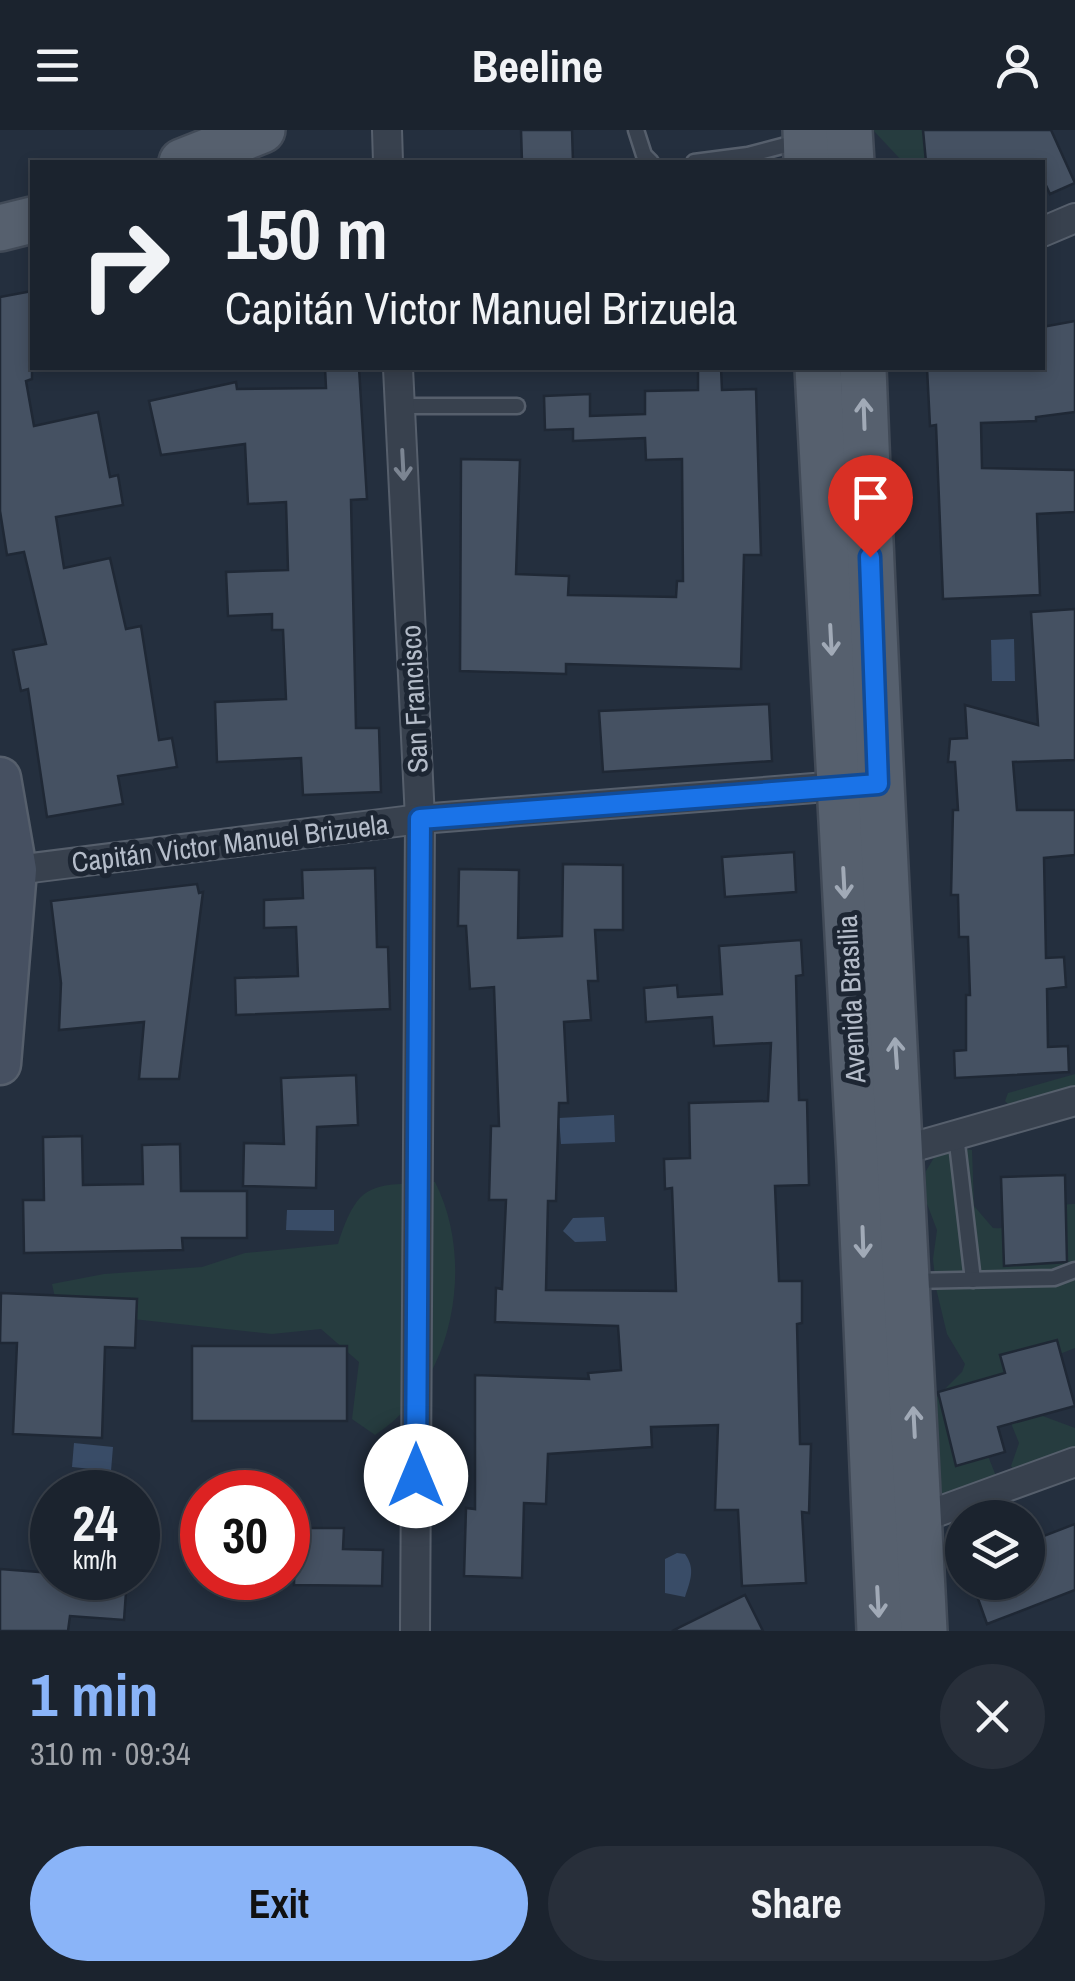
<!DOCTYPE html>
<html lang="en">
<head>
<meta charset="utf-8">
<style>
  body { margin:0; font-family:"Archivo Narrow",sans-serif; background:#282f3a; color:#f1f3f6; height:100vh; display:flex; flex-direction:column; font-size:38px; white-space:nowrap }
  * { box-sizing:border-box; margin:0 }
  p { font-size:32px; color:#a0a4aa }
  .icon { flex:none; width:55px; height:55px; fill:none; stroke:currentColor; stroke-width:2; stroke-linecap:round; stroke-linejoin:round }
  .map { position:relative; height:1501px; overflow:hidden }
  .side { display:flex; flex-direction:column; background:#1b232e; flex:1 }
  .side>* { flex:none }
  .guide { position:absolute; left:30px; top:30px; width:1015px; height:210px; border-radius:0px; box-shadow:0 5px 15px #0003,0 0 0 2px #39404a; background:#1b232e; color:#f1f3f6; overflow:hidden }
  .controls { position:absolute; left:945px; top:1370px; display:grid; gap:20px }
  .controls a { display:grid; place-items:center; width:100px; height:100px; border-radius:50%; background:#1b232e; box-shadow:0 5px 15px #0003,0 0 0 2px #39404a; font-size:50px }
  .speed { position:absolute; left:30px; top:1340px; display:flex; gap:20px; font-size:50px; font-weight:700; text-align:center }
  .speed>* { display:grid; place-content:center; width:130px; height:130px; border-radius:50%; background:#1b232e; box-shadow:0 5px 15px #0003,0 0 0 2px #39404a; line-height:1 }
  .speed small { font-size:25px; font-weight:400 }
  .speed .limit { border:15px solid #d22; background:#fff; color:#111 }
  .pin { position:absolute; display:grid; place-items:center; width:85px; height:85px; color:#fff; margin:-102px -42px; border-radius:50% 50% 50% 0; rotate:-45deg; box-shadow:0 0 10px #0007 }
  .pin .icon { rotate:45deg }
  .me { position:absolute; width:110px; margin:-55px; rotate:0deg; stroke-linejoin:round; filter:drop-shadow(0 0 8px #0008) }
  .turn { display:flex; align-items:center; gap:35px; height:210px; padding:0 30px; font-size:45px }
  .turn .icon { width:130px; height:130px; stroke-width:2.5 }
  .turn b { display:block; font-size:70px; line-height:85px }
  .round { display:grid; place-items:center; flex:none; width:105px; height:105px; border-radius:52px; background:#282f3a }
  .head { display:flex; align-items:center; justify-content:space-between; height:170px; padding:0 30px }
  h1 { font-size:60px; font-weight:800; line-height:75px; color:#8ab4f8 }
  .action { display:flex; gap:20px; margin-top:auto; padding:20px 30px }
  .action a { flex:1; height:115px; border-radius:60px; background:#8ab4f8; color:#111; font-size:40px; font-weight:800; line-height:115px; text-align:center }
  .action a+a { background:#282f3a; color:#f1f3f6 }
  header { display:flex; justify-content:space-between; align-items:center; height:130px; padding:0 30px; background:#1b232e; font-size:45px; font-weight:800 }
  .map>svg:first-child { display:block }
</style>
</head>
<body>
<header><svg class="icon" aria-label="menu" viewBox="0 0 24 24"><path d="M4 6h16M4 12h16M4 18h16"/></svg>Beeline<svg class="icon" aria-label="person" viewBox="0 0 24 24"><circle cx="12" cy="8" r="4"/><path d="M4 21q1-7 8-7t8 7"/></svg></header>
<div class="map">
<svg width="1075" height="1501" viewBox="0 0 1075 1501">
  <rect width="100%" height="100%" fill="#242f3e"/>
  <g fill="#263c3f">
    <path d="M 873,0 L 933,0 L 958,27 L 952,32 L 903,32 Z"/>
    <path d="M 1075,944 L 1075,983 L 1012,978 L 1005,971 L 1008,963 Z"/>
    <path d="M 955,1017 L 972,1020 L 974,1076 L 993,1098 C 1023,1102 1045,1072 1075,1074 L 1075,1218 L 1037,1233 L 984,1316 L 996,1346 L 995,1375 C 968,1388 948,1372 924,1359 L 921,1283 L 962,1242 L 965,1234 L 947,1204 L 936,1158 L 933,1129 L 937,1100 L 924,1066 L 926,1041 L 938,1021 Z"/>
    <path d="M 435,1052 C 476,1132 454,1255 375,1305 L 352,1289 L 359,1232 L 321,1199 L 272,1204 L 58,1181 L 52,1154 L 104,1144 L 202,1137 L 245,1123 L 338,1114 C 359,1049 372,1056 435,1052 Z"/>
    <path d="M 1006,1281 L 1040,1285 L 1075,1298 L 1075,1349 L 1055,1356 L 1031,1345 L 1018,1346 L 1011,1336 L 1019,1313 Z"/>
  </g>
  <g fill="#394c67">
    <path d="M 1014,509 L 1015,551 L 992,551 L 991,510 Z"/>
    <path d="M 614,985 L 615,1012 L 561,1014 L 559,988 Z"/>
    <path d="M 287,1080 L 334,1080 L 334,1101 L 286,1100 Z"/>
    <path d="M 604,1087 L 606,1111 L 575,1112 L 563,1101 L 573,1088 Z"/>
    <path d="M 74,1313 L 113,1317 L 111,1341 L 72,1337 Z"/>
    <path d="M 677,1423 L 685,1424 C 696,1439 690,1451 685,1467 L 665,1463 L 665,1429 Z"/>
  </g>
  <g fill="#455162" stroke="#1f2835" stroke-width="2.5">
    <path d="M 521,0 L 572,0 L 573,32 L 522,32 Z"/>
    <path d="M 923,0 L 1051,0 L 1075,53 L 1050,64 L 1042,47 L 1042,32 L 926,32 Z"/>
    <path d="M 32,161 L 32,249 L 26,251 L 34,296 L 98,282 L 110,347 L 118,345 L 123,375 L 56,387 L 64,438 L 110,428 L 126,499 L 141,496 L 159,610 L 172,608 L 177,637 L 118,646 L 123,674 L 47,687 L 28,559 L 21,561 L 13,520 L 46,514 L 24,422 L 7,425 L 0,381 L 0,167 Z"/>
    <path d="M 1075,191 L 1075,282 L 1036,287 L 1036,291 L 981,293 L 982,338 L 1075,340 L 1075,382 L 1037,384 L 1040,465 L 943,469 L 936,295 L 930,296 L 927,238 L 1042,238 L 1042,197 Z"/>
    <path d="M 325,238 L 359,238 L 367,369 L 351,370 L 356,598 L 379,598 L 381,662 L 303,665 L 301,628 L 217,632 L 215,572 L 286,569 L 283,500 L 272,500 L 272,484 L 228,486 L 226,442 L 288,440 L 286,372 L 248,374 L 245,314 L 161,325 L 149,271 L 236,252 L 237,259 L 326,258 Z"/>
    <path d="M 698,238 L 721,238 L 722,260 L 756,259 L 761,425 L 744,425 L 741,539 L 566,534 L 566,544 L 460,541 L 461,329 L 520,330 L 516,444 L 569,446 L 568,465 L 676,467 L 677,451 L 683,451 L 682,329 L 646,330 L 645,308 L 573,311 L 573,299 L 545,300 L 544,266 L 590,264 L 590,286 L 645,284 L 645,261 L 698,260 Z"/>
    <path d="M 1075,479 L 1075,630 L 1013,632 L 1017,680 L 1075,680 L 1075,725 L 1044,728 L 1046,828 L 1064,827 L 1066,857 L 1047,859 L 1048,917 L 1068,916 L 1069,942 L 955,948 L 954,921 L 966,920 L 966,865 L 970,865 L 968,807 L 959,807 L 958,765 L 951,765 L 953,680 L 958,680 L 955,632 L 948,632 L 950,609 L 967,608 L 965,575 L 1038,595 L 1031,482 Z"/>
    <path d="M 769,574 L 772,631 L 603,642 L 599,581 Z"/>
    <path d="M 794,722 L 796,762 L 725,767 L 722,727 Z"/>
    <path d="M 563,734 L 623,735 L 623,800 L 595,800 L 598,851 L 588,851 L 591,890 L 564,892 L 568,973 L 559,973 L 556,1071 L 548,1071 L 546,1160 L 676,1161 L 672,1058 L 665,1059 L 664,1029 L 690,1028 L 689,973 L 768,971 L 771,913 L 714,916 L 712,887 L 646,892 L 644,858 L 677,855 L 678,867 L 722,864 L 719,816 L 801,810 L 803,845 L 796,846 L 799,970 L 807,970 L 809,1055 L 775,1056 L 779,1151 L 802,1151 L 802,1193 L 797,1194 L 800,1314 L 811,1314 L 809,1383 L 802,1382 L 806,1453 L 742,1456 L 738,1380 L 715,1380 L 718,1295 L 651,1297 L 652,1317 L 548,1324 L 546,1374 L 524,1373 L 522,1448 L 464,1446 L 466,1378 L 475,1379 L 475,1245 L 589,1249 L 588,1243 L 621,1240 L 618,1196 L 495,1192 L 496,1158 L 502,1159 L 506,1070 L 489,1070 L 491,996 L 499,996 L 494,857 L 470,859 L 466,796 L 458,796 L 459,739 L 519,740 L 518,808 L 562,806 Z"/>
    <path d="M 375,738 L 377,817 L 388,817 L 390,879 L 236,885 L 235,848 L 298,846 L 296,797 L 264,798 L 264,770 L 303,768 L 302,740 Z"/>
    <path d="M 197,754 L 199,763 L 203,762 L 179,949 L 139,949 L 144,892 L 59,900 L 61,853 L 51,771 Z"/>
    <path d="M 356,945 L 358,995 L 317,997 L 316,1058 L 243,1056 L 244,1013 L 284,1014 L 281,948 Z"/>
    <path d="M 82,1006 L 83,1055 L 143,1054 L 142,1015 L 180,1014 L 181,1061 L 247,1061 L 247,1108 L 182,1108 L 183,1120 L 24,1123 L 23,1070 L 44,1070 L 43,1007 Z"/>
    <path d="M 1065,1045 L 1067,1132 L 1004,1136 L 1001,1047 Z"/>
    <path d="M 1,1163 L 137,1169 L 135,1218 L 105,1217 L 102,1308 L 13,1304 L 17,1213 L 0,1213 Z"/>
    <path d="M 1057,1210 L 1075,1276 L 998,1297 L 1005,1322 L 956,1336 L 938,1262 L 1005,1243 L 1000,1225 Z"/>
    <rect x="192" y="1216" width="155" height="75"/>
    <path d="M 1075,1394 L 1075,1460 L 987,1494 L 972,1452 L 1028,1452 L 1028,1412 Z"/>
    <path d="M 295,1398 L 344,1398 L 343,1419 L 383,1420 L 382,1456 L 294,1455 Z"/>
    <path d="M 0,1439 L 52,1443 L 52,1448 L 127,1448 L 124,1490 L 70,1486 L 68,1501 L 0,1501 Z"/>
    <path d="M 745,1465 L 763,1501 L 672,1501 Z"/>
  </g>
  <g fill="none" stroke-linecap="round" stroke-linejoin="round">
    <g stroke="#565f6c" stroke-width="19">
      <g id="lane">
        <path d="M 636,0 L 644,25 L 651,32"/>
        <path d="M 694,32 L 748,25 L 801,11"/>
        <path d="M 400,276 L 517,276"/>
        <path d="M 956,1005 L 973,1150"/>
        <path d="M 913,1151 L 1054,1148 L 1075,1140"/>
      </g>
    </g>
    <g stroke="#565f6c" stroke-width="32">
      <g id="street">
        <path d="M 387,0 L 388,32"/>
        <path d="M 1042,102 L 1075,88"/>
        <path d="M 398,238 L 420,689 L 415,1501"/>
        <path d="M 0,742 L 420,689 L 852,655"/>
        <path d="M 886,1025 L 1075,971"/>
        <path d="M 907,1393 L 1075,1332"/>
      </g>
    </g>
    <g stroke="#565f6c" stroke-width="45">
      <path id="secondary" d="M 0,648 L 16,740 L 0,934"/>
    </g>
    <g stroke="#414a57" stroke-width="50">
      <g id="primary">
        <path d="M 806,0 L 807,32"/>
        <path d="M 849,0 L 851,32"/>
        <path d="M 182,32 L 262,0"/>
        <path d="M 0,98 L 32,90"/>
        <path d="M 818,238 L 860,1031 L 880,1501"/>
        <path d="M 863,238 C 879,659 903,1080 924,1501"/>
      </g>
    </g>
    <use href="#lane" stroke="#38414e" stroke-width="14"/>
    <use href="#street" stroke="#38414e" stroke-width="28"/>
    <use href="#secondary" stroke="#465061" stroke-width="40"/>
    <use href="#primary" stroke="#56606e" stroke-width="45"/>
  </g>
  <defs><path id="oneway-shaft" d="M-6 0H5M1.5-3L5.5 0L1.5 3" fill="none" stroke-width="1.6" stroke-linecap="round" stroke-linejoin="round" transform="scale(2.5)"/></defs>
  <g stroke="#a1aab7">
    <use href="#oneway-shaft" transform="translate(864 284) rotate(-92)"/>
    <use href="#oneway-shaft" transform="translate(831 510) rotate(87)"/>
    <use href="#oneway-shaft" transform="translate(844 753) rotate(87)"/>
    <use href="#oneway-shaft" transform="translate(896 923) rotate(-94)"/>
    <use href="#oneway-shaft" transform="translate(863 1112) rotate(88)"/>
    <use href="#oneway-shaft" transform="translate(914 1292) rotate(-93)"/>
    <use href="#oneway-shaft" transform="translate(878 1472) rotate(87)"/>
  </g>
  <use stroke="#7c8592" href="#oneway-shaft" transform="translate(403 335) rotate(87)"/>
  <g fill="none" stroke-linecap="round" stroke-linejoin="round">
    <g stroke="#114b97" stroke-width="25">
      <path id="route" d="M 416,1346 L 420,689 L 878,654 L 870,427"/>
    </g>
    <use href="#route" stroke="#1a73e8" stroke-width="18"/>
  </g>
  <g text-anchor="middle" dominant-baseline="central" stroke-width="10" stroke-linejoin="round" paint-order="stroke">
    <g font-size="28" fill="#b4bcc9" stroke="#1d2633">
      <text transform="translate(414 569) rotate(-93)">San Francisco</text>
      <text transform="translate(230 713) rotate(-7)">Capitán Victor Manuel Brizuela</text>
      <text transform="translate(851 869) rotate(-93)">Avenida Brasilia</text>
    </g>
  </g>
</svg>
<div class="controls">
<a><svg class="icon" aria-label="layers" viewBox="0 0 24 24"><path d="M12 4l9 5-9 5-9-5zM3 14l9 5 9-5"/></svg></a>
</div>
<div class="speed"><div>24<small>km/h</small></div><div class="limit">30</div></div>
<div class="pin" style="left:870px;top:427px;background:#d93025"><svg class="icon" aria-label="arrive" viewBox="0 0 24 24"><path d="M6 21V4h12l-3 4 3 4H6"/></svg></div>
<svg class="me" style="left:416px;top:1346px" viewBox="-20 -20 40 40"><circle r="19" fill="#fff"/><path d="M0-13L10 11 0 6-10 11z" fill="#1a73e8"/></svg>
<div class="guide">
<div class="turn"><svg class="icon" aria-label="right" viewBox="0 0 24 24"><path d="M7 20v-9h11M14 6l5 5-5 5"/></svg><div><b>150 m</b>Capitán Victor Manuel Brizuela</div></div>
</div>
</div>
<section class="side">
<div class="head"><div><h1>1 min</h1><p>310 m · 09:34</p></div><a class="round"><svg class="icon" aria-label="close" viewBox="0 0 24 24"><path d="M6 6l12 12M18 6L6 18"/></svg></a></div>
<div class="action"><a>Exit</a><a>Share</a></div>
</section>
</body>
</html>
